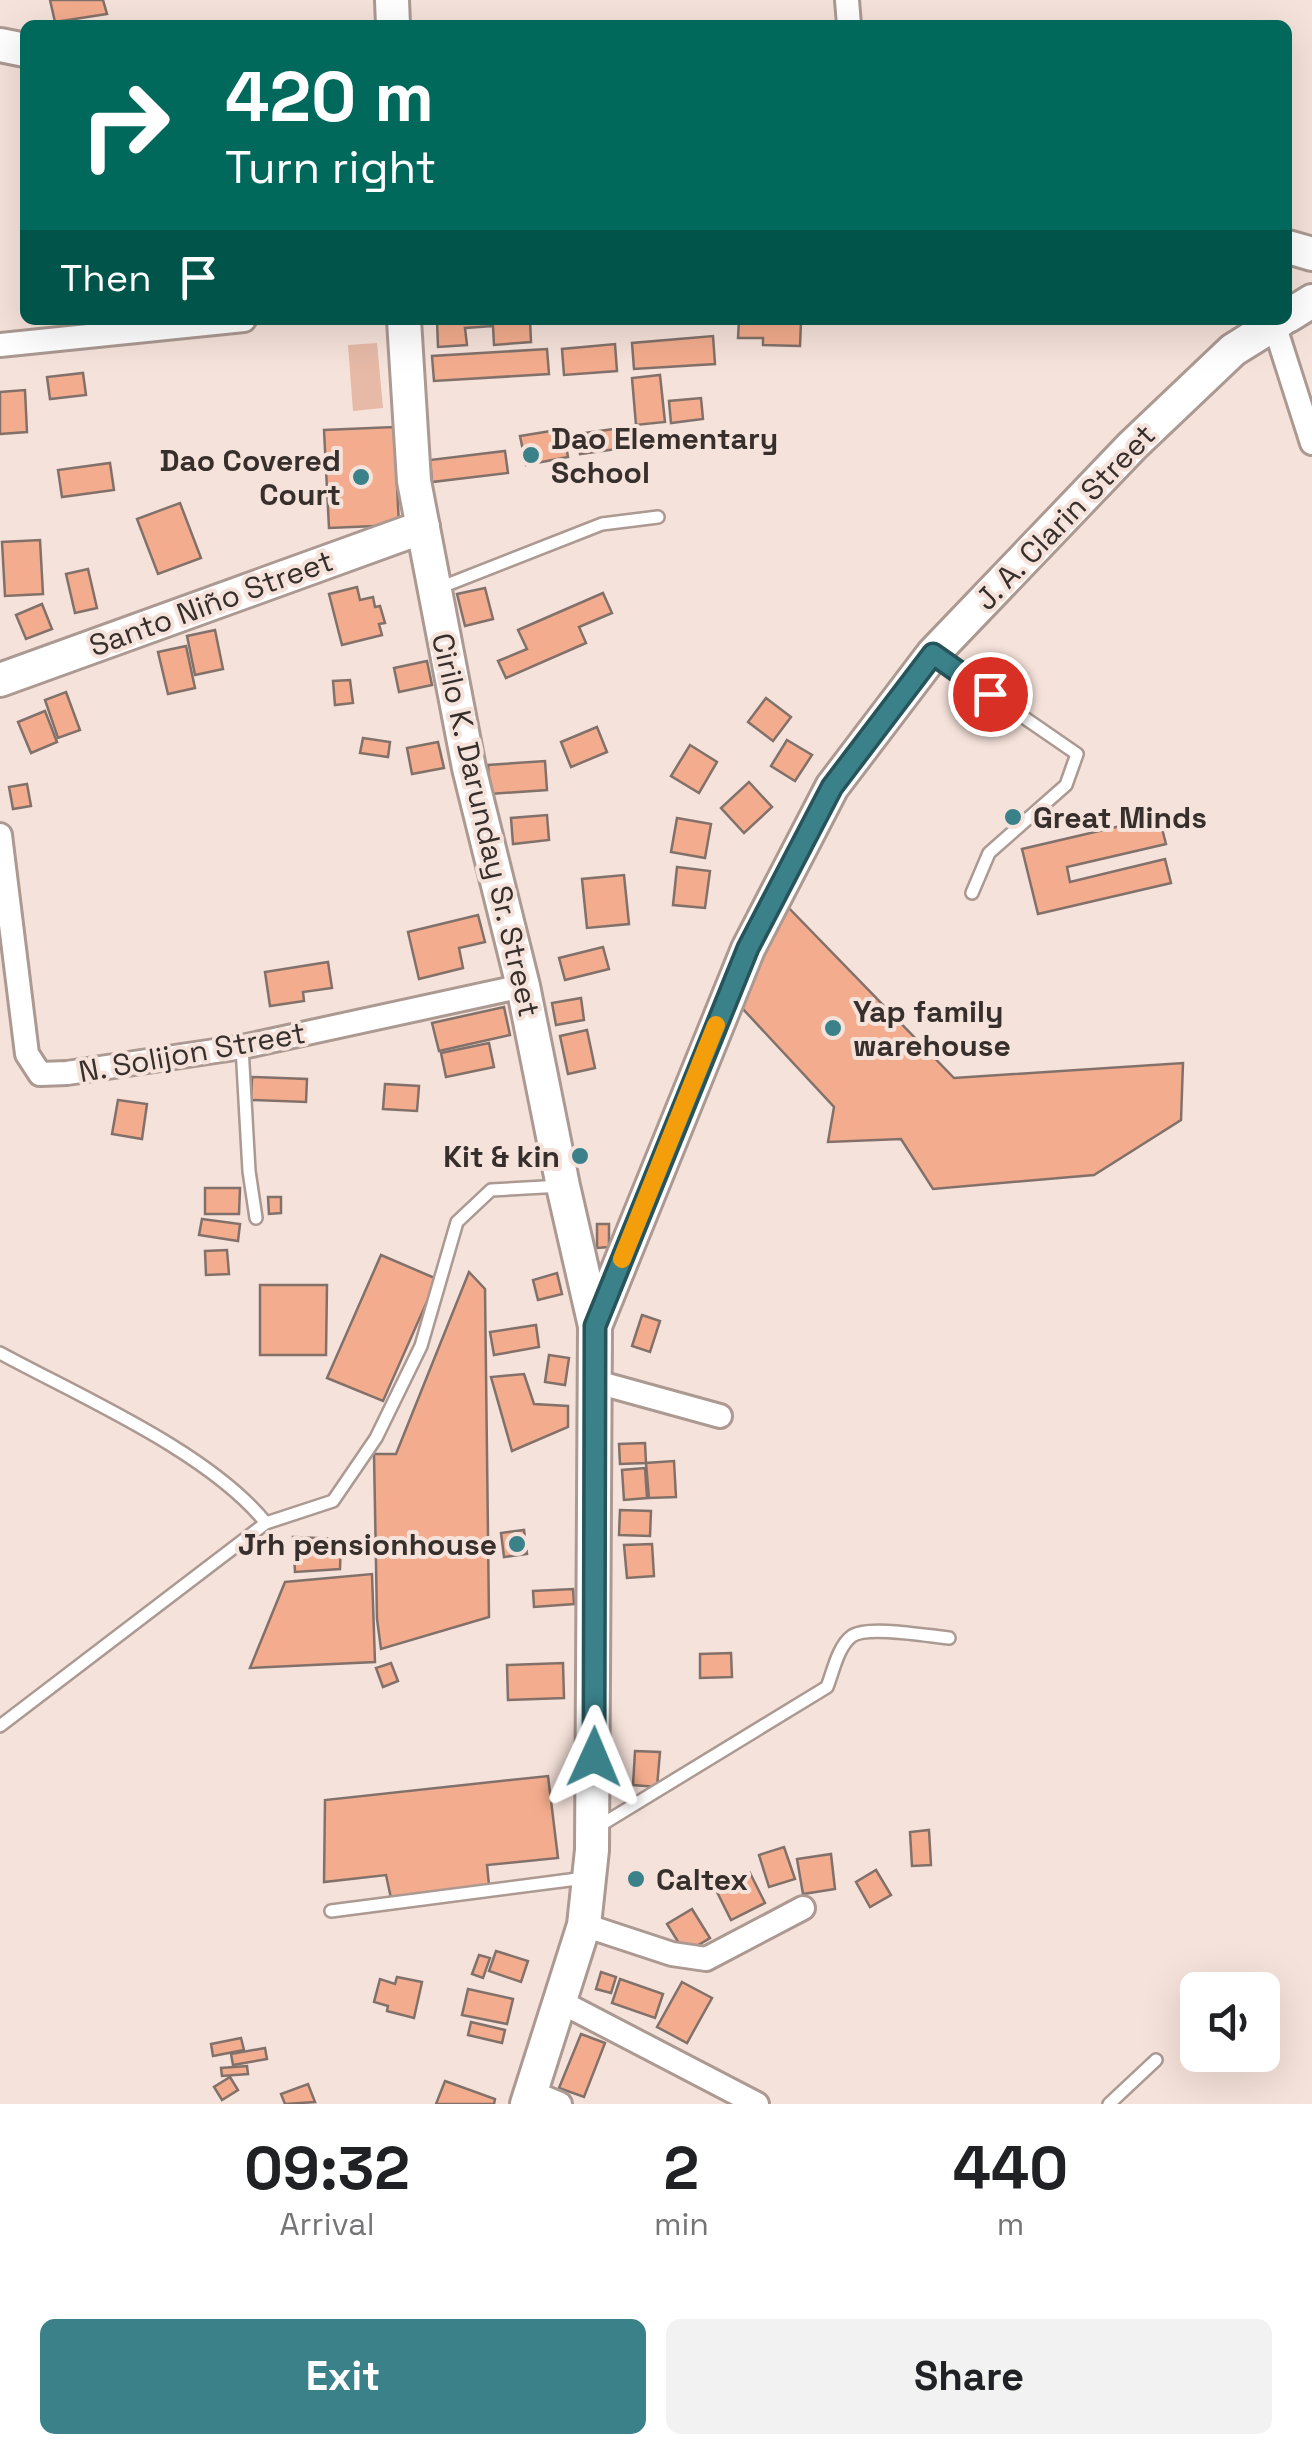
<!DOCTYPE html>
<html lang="en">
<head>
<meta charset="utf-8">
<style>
  body { margin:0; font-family:"Space Grotesk",sans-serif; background:#f2f2f2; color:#202124; height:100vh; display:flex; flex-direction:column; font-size:38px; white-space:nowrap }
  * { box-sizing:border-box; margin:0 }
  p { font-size:32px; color:#757577 }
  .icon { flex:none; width:55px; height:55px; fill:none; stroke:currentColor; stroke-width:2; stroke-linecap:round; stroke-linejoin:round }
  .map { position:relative; height:2104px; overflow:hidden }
  .details { display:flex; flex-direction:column; background:#fff; flex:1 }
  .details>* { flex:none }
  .banner { position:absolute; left:20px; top:20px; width:1272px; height:305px; border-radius:15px; box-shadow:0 10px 40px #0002; background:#00695c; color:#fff; overflow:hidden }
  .tools { position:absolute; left:1180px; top:1972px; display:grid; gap:20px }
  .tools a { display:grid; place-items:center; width:100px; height:100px; border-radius:15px; background:#fff; box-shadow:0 10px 40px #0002; font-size:50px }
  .pin { position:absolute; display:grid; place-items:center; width:85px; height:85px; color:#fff; margin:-42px; border:5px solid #fff; border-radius:50%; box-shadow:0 2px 10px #0007 }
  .me { position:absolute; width:110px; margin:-55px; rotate:1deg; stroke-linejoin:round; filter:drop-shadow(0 0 8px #0008) }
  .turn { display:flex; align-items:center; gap:35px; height:210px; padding:0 40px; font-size:45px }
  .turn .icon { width:130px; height:130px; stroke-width:2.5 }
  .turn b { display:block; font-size:70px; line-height:85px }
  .then { display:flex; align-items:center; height:95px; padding:0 40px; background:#0003; gap:20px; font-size:38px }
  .eta { display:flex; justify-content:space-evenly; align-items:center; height:170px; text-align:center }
  .eta b { font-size:60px; font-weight:700; line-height:70px }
  .button { display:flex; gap:20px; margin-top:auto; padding:20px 40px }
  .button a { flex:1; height:115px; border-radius:15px; background:#3a818a; color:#fff; font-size:40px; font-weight:700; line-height:115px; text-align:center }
  .button a+a { background:#f2f2f2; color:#202124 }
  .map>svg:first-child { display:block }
</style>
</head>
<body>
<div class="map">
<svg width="1312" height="2104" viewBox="0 0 1312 2104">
  <rect width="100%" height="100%" fill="#f5e2da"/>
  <path fill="#e6baa7" d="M 377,343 L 383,408 L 353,411 L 348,345 Z"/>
  <g fill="#f3ac8d" stroke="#82716a" stroke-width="2.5">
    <path d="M 50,0 L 103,0 L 107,14 L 55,22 Z"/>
    <path d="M 437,320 L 530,320 L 531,342 L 494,345 L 493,326 L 465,328 L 467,345 L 438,347 Z"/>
    <path d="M 739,320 L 801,322 L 800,346 L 763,345 L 763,338 L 738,338 Z"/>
    <path d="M 713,336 L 715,364 L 634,369 L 632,343 Z"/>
    <path d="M 615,344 L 617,371 L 564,375 L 562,349 Z"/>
    <path d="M 547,349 L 549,374 L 434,381 L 432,356 Z"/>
    <path d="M 83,373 L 86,395 L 50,399 L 47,377 Z"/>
    <path d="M 660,375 L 665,422 L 636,425 L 632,378 Z"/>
    <path d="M 25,390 L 27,432 L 0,434 L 0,392 Z"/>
    <path d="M 701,398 L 703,419 L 671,423 L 669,401 Z"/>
    <path d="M 394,427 L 399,525 L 329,528 L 324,430 Z"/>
    <path d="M 563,429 L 568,457 L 526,465 L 520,436 Z"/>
    <path d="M 614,429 L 617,449 L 580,454 L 577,434 Z"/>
    <path d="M 505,451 L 508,473 L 432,482 L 430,460 Z"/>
    <path d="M 110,463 L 114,490 L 62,497 L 58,470 Z"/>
    <path d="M 180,503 L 201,558 L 158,574 L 137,519 Z"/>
    <path d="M 40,540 L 43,594 L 5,596 L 2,542 Z"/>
    <path d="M 88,569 L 97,608 L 75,613 L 66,574 Z"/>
    <path d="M 357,587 L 360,600 L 373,597 L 375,607 L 380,606 L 385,623 L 379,624 L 382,635 L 342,645 L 329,594 Z"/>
    <path d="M 485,588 L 493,619 L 465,626 L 457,594 Z"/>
    <path d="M 603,593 L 612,613 L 579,627 L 586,643 L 506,678 L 498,661 L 527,649 L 518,630 Z"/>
    <path d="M 42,604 L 52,629 L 26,639 L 16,615 Z"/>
    <path d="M 215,630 L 223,669 L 195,675 L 187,636 Z"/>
    <path d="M 186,646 L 195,688 L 168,694 L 158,652 Z"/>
    <path d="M 427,661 L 432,685 L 399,692 L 394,668 Z"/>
    <path d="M 350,680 L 353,703 L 335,705 L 333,681 Z"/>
    <path d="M 66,692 L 80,730 L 58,738 L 45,700 Z"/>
    <path d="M 766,698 L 791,717 L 773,741 L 748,722 Z"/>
    <path d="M 45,711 L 57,742 L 31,753 L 18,722 Z"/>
    <path d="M 597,727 L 607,752 L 571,767 L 561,742 Z"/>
    <path d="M 363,738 L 390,742 L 388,757 L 360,753 Z"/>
    <path d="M 787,740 L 812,755 L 795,781 L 771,766 Z"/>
    <path d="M 438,742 L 444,768 L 412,774 L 407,748 Z"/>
    <path d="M 690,745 L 717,762 L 699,793 L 671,776 Z"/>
    <path d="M 545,761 L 547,790 L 490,794 L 488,765 Z"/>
    <path d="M 749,782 L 772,807 L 744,833 L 721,808 Z"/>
    <path d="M 27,784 L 31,806 L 13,809 L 9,787 Z"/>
    <path d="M 547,815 L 549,840 L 513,844 L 511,818 Z"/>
    <path d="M 1159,817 L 1166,844 L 1067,867 L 1070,882 L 1165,859 L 1171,883 L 1038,914 L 1022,849 Z"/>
    <path d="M 677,818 L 711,824 L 705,858 L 671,852 Z"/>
    <path d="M 677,867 L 710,871 L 705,908 L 673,905 Z"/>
    <path d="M 624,875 L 629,924 L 587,928 L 582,879 Z"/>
    <path d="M 784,903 L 954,1078 L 1183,1063 L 1181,1120 L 1094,1175 L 933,1189 L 901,1139 L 828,1142 L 834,1107 L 729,994 Z"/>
    <path d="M 478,915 L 485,942 L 459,948 L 463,968 L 419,979 L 408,932 Z"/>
    <path d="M 603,947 L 609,969 L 565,980 L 559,958 Z"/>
    <path d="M 328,962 L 332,988 L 303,992 L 304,1001 L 270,1006 L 265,972 Z"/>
    <path d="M 581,998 L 584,1020 L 556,1025 L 552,1003 Z"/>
    <path d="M 504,1007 L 510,1035 L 439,1051 L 432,1023 Z"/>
    <path d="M 587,1030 L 595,1068 L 568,1074 L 560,1036 Z"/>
    <path d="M 489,1043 L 494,1067 L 446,1077 L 441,1053 Z"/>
    <path d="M 252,1077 L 307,1079 L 306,1102 L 251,1100 Z"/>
    <path d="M 385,1084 L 419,1086 L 417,1111 L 383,1109 Z"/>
    <path d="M 118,1100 L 147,1104 L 142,1139 L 112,1134 Z"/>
    <path d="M 205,1188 L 240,1188 L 239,1214 L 205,1214 Z"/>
    <path d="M 268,1197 L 281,1197 L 281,1213 L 269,1214 Z"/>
    <path d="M 202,1219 L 240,1224 L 238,1241 L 199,1235 Z"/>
    <path d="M 597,1224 L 609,1224 L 609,1247 L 597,1248 Z"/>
    <path d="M 227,1250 L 229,1274 L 206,1275 L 205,1251 Z"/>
    <path d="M 381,1255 L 437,1279 L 383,1401 L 327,1378 Z"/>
    <path d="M 469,1272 L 485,1289 L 489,1617 L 381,1649 L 377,1619 L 374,1454 L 396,1454 Z"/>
    <path d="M 557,1273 L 562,1294 L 538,1300 L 533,1280 Z"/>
    <path d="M 260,1285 L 327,1285 L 326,1355 L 260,1355 Z"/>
    <path d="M 642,1315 L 660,1321 L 650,1352 L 632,1346 Z"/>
    <path d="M 536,1325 L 539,1347 L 494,1355 L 490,1332 Z"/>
    <path d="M 549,1355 L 569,1358 L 565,1385 L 545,1382 Z"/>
    <path d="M 524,1374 L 534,1404 L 568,1406 L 568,1427 L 512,1451 L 491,1377 Z"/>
    <path d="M 645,1443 L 646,1463 L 620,1464 L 619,1444 Z"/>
    <path d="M 674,1461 L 676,1497 L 649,1498 L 646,1463 Z"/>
    <path d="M 645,1468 L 647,1498 L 624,1500 L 622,1470 Z"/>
    <path d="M 620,1510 L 651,1511 L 650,1536 L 619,1535 Z"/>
    <path d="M 524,1530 L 527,1554 L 504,1557 L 501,1533 Z"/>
    <path d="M 293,1537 L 341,1539 L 340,1569 L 295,1572 Z"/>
    <path d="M 652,1544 L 654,1576 L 627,1578 L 624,1545 Z"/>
    <path d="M 372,1574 L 375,1662 L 250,1668 L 285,1582 Z"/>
    <path d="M 573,1589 L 574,1604 L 534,1607 L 533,1591 Z"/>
    <path d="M 731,1653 L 732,1677 L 700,1678 L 700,1654 Z"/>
    <path d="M 391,1663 L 398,1681 L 383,1687 L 376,1668 Z"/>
    <path d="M 563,1663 L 564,1698 L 508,1700 L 507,1665 Z"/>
    <path d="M 635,1751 L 660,1752 L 657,1787 L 633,1785 Z"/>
    <path d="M 548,1776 L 558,1858 L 487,1865 L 489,1885 L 391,1898 L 386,1875 L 324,1882 L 325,1800 Z"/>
    <path d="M 929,1830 L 931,1865 L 912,1866 L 910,1832 Z"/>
    <path d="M 784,1847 L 795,1879 L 769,1887 L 759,1855 Z"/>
    <path d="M 831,1854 L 835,1889 L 803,1894 L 797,1859 Z"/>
    <path d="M 876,1870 L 891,1895 L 870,1907 L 856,1882 Z"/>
    <path d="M 750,1873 L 765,1903 L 731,1920 L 716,1890 Z"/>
    <path d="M 692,1909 L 710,1938 L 685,1953 L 667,1924 Z"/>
    <path d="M 496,1951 L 528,1961 L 521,1982 L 489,1971 Z"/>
    <path d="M 479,1955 L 490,1958 L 483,1978 L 472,1974 Z"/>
    <path d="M 601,1972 L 616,1977 L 611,1993 L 596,1989 Z"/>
    <path d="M 397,1977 L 422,1982 L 414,2018 L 387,2011 L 388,2006 L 374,2002 L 380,1979 L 395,1984 Z"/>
    <path d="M 620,1979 L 663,1994 L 655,2018 L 612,2003 Z"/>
    <path d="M 682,1982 L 712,1998 L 687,2043 L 657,2027 Z"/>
    <path d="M 468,1989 L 513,1999 L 507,2024 L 462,2015 Z"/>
    <path d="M 471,2022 L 505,2030 L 502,2043 L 468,2035 Z"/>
    <path d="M 581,2034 L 605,2043 L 584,2097 L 559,2088 Z"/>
    <path d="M 241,2038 L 244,2050 L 213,2056 L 211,2044 Z"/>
    <path d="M 265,2048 L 267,2059 L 233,2065 L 231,2054 Z"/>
    <path d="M 247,2066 L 248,2074 L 222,2076 L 221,2068 Z"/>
    <path d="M 230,2077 L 238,2090 L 222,2100 L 214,2087 Z"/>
    <path d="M 445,2081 L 495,2099 L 494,2104 L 436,2104 Z"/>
    <path d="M 308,2084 L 315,2102 L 285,2104 L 281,2094 Z"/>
  </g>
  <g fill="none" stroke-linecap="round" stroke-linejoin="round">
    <g stroke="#ab9992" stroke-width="16">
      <g id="service">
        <path d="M 439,588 L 602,524 L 658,517"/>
        <path d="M 936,657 L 1077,754 L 1066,785 L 989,853 L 972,893"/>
        <path d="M 242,1047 L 249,1171 L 256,1218"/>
        <path d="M 0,1353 C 81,1397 209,1452 266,1523"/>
        <path d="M 0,1726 L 266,1523 L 333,1501 L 376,1438 L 421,1346 L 457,1222 L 491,1190 L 562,1186"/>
        <path d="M 596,1828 L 827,1687 C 833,1672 838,1646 852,1636 C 868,1625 928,1636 949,1638"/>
        <path d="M 331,1911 L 585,1878"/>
        <path d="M 1109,2104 L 1156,2060"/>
      </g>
    </g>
    <g stroke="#ab9992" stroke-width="28">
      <g id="minor">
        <path d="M 847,0 L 849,25"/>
        <path d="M 1274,324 L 1312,443"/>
        <path d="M 0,345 L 244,320"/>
        <path d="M 0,835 L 27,1054 L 40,1074 L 67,1073 L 242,1047 L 523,986"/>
        <path d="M 593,1381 L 720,1416"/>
        <path d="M 584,1925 L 672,1954 L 706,1959 L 803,1908"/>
        <path d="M 561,2002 L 757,2104"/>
        <path d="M 531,2092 L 560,2104"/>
      </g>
    </g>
    <g stroke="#ab9992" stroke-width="38">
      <g id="secondary">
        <path d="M 392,0 L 393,25"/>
        <path d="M 0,45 L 25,50"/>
        <path d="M 1288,247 L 1312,254"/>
        <path d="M 1288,316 L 1312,301"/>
        <path d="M 404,320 L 414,481 L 469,768 L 523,986 L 563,1186 L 595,1326"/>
        <path d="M 0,680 L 423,527"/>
        <path d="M 527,2104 L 584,1925 L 592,1850 L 595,1326 L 748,949 L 832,787 L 933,654 L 1132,446 L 1233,350 L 1281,320"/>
      </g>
    </g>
    <use href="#service" stroke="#fff" stroke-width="11"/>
    <use href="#minor" stroke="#fff" stroke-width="22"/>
    <use href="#secondary" stroke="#fff" stroke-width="32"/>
  </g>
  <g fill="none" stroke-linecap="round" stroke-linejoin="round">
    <g stroke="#26545a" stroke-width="25">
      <path id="route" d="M 594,1757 L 595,1326 L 748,948 L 832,787 L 933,654 L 990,694"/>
    </g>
    <use href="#route" stroke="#3a818a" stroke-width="18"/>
    <path stroke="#f59e0b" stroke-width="18" d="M 622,1259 L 716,1025"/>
  </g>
  <g fill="#3a818a" stroke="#f5e2da" stroke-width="4">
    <circle cx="531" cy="455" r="10"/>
    <circle cx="361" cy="477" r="10"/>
    <circle cx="1013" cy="817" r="10"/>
    <circle cx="833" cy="1028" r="10"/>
    <circle cx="580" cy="1156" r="10"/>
    <circle cx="517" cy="1544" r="10"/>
    <circle cx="636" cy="1879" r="10"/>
  </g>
  <g text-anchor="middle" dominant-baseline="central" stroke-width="8" stroke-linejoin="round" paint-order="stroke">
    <g font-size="30" font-weight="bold" fill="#362f2c" stroke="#f5e2da" text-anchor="start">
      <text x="551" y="438">Dao Elementary<tspan x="551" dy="34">School</tspan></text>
      <text x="341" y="460" text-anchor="end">Dao Covered<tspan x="341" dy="34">Court</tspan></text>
      <text x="1033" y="817">Great Minds</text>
      <text x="853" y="1011">Yap family<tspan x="853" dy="34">warehouse</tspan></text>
      <text x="560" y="1156" text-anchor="end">Kit &amp; kin</text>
      <text x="497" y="1544" text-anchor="end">Jrh pensionhouse</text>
      <text x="656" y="1879">Caltex</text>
    </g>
    <g font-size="30" fill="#362f2c" stroke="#f5e2da">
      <text transform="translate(1065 517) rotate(-46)">J. A. Clarin Street</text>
      <text transform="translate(211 603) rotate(-20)">Santo Niño Street</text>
      <text transform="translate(486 825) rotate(77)">Cirilo K. Darunday Sr. Street</text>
      <text transform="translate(192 1052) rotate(-10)">N. Solijon Street</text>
    </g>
  </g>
</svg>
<div class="tools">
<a><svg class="icon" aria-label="sound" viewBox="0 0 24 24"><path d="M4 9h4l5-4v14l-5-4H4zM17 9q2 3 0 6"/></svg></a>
</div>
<div class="pin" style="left:990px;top:694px;background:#d93025"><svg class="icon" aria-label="arrive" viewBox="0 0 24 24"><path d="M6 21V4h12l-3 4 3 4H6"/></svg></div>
<svg class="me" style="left:594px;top:1757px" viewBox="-20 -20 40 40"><path d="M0-17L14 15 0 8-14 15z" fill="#3a818a" stroke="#fff" stroke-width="4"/></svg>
<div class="banner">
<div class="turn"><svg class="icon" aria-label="right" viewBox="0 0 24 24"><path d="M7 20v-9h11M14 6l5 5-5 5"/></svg><div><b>420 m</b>Turn right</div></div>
<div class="then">Then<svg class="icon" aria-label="arrive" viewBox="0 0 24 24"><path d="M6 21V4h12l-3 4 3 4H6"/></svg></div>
</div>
</div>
<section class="details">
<div class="eta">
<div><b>09:32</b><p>Arrival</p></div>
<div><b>2</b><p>min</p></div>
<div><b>440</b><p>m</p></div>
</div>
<div class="button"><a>Exit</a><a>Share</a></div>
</section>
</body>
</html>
